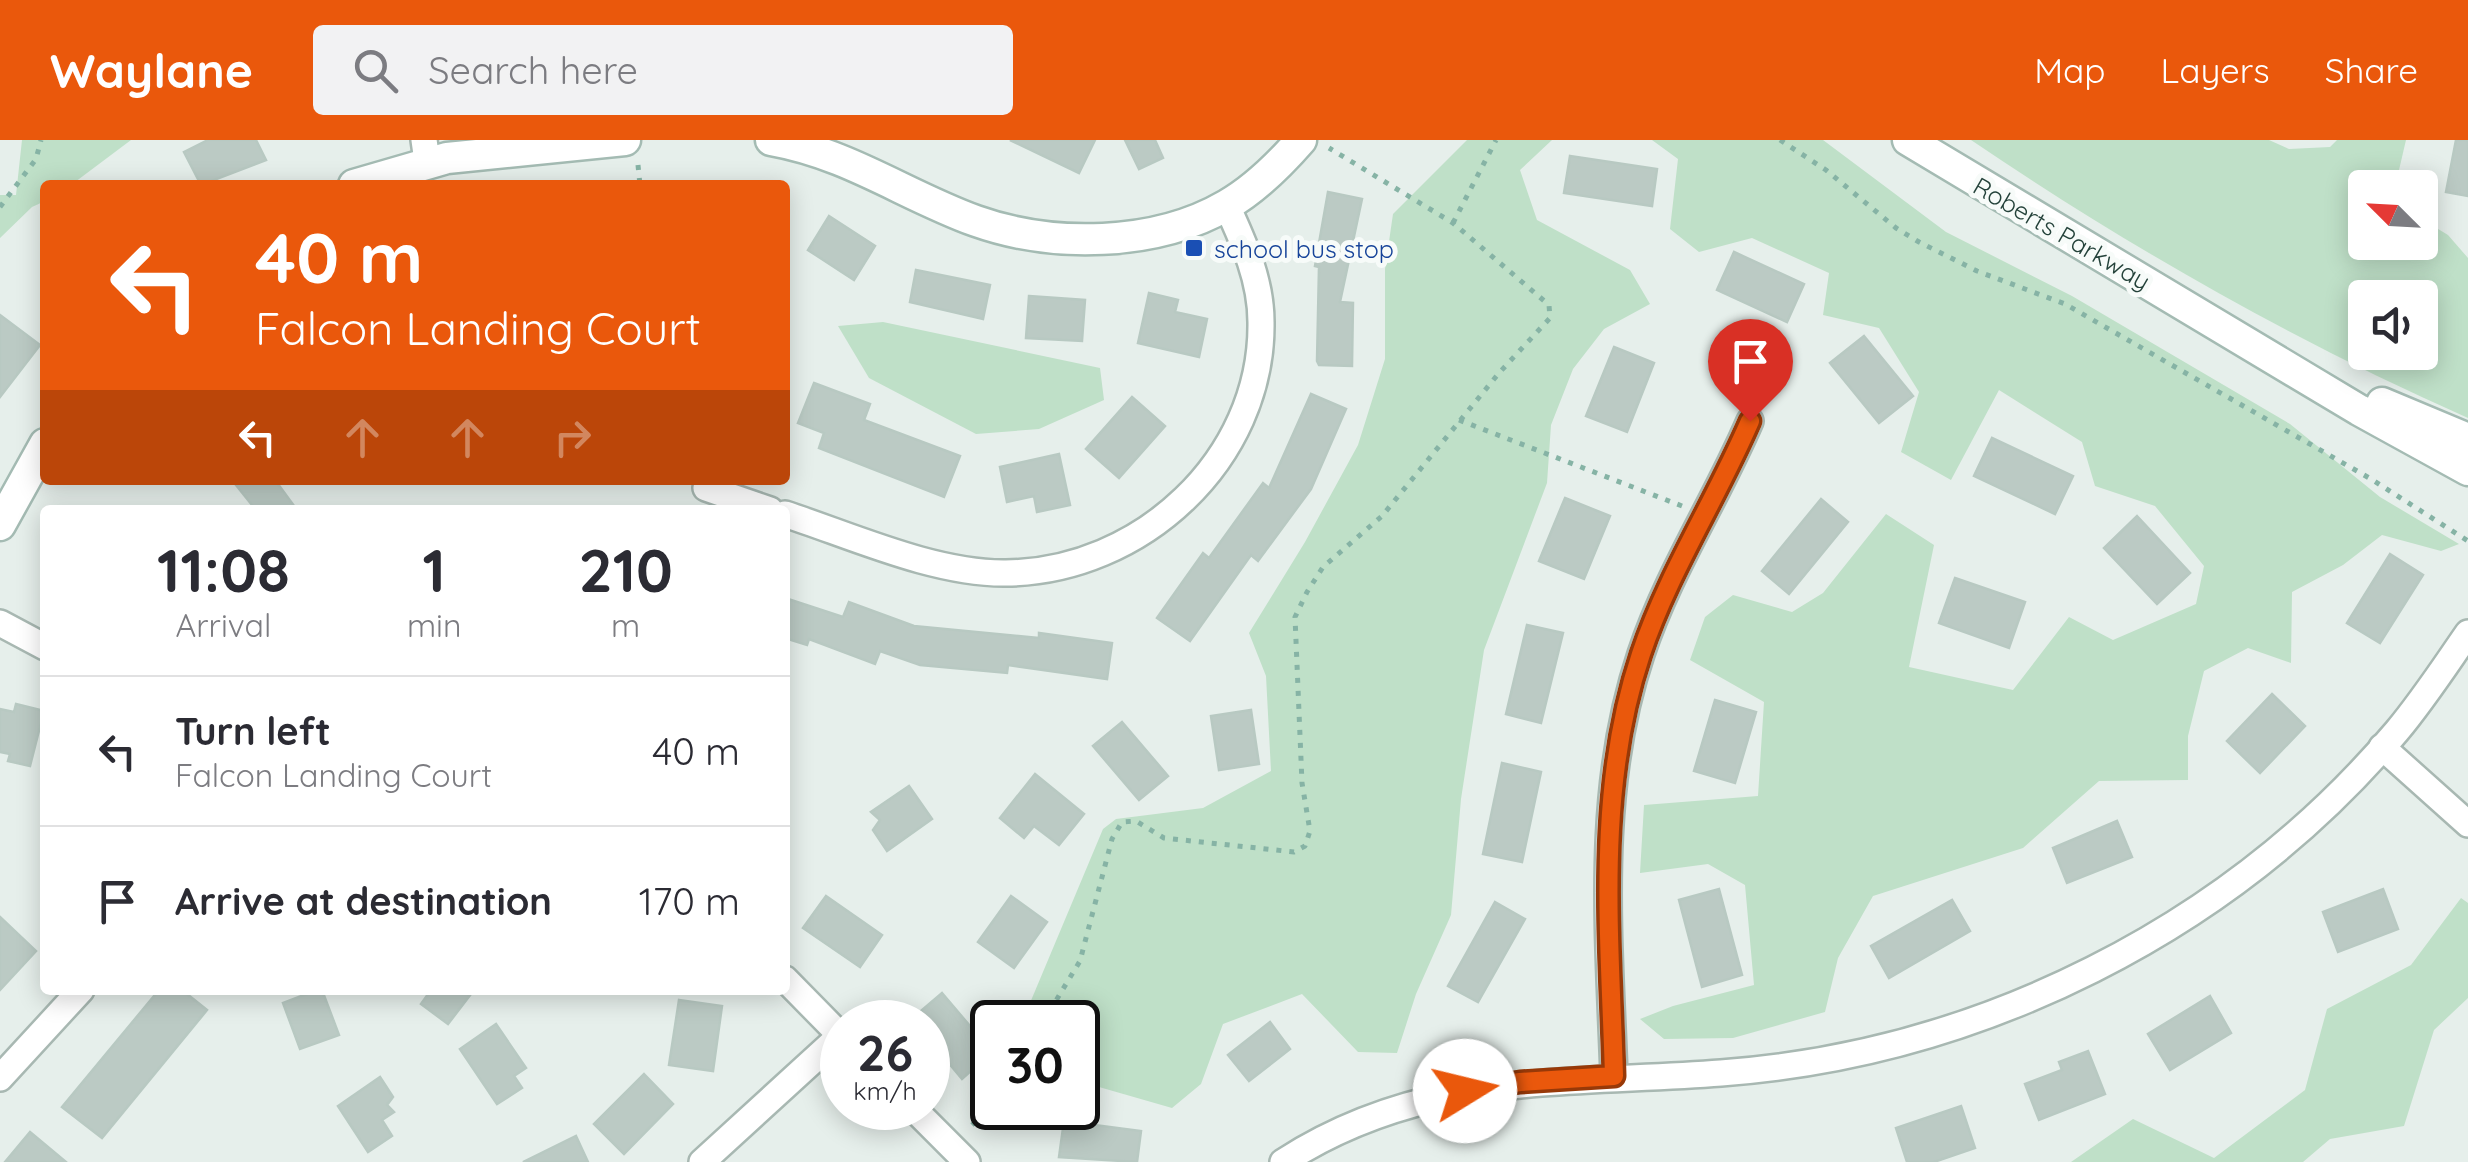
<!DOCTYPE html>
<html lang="en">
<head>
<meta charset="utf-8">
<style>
  body { margin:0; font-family:Quicksand,sans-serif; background:#f2f2f3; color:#2b2b33; height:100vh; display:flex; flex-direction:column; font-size:38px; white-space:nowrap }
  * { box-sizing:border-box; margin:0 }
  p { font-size:32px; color:#7c7c81 }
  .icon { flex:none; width:55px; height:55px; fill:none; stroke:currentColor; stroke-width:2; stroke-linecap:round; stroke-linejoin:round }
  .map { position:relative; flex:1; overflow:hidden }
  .drawer { position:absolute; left:40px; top:365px; width:750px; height:490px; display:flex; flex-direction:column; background:#fff; border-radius:10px; box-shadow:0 5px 25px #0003 }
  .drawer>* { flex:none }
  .guide { position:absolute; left:40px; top:40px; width:750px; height:305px; border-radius:10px; box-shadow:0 5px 25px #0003; background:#ea580c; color:#fff; overflow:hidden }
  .needle { width:65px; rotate:294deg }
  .controls { position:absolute; left:2348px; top:30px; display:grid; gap:20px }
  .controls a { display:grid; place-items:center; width:90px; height:90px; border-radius:10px; background:#fff; box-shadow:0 5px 25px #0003; font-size:50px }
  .speed { position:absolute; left:820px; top:860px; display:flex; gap:20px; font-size:50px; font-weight:700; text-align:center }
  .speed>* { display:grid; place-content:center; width:130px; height:130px; border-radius:50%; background:#fff; box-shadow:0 5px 25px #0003; line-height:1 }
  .speed small { font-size:25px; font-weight:400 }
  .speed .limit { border:5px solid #111; border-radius:15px; background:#fff; color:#111 }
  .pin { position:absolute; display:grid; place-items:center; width:85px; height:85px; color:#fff; margin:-102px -42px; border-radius:50% 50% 50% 0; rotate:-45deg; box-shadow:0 0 10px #0007 }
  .pin .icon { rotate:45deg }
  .me { position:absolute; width:110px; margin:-55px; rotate:81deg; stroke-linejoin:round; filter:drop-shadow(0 0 8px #0008) }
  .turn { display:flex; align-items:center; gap:35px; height:210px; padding:0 50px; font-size:45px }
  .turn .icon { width:130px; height:130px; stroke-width:2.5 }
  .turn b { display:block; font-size:70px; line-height:85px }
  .lanes { display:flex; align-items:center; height:95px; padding:0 50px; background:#0003; justify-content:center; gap:50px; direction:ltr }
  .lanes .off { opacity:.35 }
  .eta { display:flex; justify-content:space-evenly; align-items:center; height:170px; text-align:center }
  .eta b { font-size:60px; font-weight:700; line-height:70px }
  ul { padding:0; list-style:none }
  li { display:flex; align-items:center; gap:30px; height:150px; padding:0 50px; border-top:2px solid #e1e1e2 }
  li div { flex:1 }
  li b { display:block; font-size:38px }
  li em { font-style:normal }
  header { display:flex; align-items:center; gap:60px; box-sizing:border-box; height:140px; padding:0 50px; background:#ea580c; color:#fff }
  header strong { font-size:48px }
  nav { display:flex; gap:55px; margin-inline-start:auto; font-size:35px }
  .search { width:700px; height:90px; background:#f2f2f3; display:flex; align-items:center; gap:25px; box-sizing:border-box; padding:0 35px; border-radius:10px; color:#7c7c81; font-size:38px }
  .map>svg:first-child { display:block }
</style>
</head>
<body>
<header>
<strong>Waylane</strong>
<div class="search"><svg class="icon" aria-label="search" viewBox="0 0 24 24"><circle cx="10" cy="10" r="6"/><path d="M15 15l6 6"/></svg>Search here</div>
<nav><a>Map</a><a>Layers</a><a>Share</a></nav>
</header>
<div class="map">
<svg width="2468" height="1022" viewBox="0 0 2468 1022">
  <rect width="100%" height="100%" fill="#e6efeb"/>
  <g fill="#bfe0c8" fill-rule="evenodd">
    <path d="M 22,0 L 131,0 L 71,45 L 45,45 L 45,61 L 32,67 L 0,98 L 0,55 L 16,55 Z"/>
    <path d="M 1467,0 L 1552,0 L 1520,30 L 1537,80 L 1630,130 L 1650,164 L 1604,189 L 1573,229 L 1551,285 L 1547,343 L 1484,510 L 1461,659 L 1451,775 L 1416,854 L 1397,913 L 1358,912 L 1302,854 L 1223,884 L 1201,944 L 1172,968 L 1099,947 L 1078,951 L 1078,882 L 1022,882 L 1103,689 L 1116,679 L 1203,668 L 1271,631 L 1266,536 L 1249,493 L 1305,402 L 1358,305 L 1385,219 L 1385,129 L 1393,74 Z"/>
    <path d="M 1652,0 L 1823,0 L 1946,92 L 2072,156 L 2290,284 L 2380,357 L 2459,404 L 2441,411 L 2382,395 L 2343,425 L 2292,452 L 2291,523 L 2248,508 L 2204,531 L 2188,596 L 2188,640 L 2099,641 L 2023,708 L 1873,756 L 1838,818 L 1825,872 L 1733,898 L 1664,899 L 1640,879 L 1673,866 L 1754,845 L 1745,745 L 1708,724 L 1640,733 L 1644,665 L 1758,656 L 1764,562 L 1690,520 L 1705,477 L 1733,455 L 1792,472 L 1823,453 L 1886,374 L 1934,405 L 1909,527 L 2013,550 L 2069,477 L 2113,500 L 2196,464 L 2204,426 L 2155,366 L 2095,346 L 2082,302 L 1999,250 L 1951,340 L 1901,312 L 1919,252 L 1879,188 L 1823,175 L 1829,133 L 1752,98 L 1699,112 L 1670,89 L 1678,19 Z"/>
    <path d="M 1971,0 L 2269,0 L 2289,9 L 2330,7 L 2337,0 L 2406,0 L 2399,30 L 2402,47 L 2365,48 L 2365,102 L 2420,102 L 2420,78 L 2448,95 L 2468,118 L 2468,278 C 2294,201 2129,107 1971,0 ZM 2365,158 L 2420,158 L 2420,212 L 2365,212 Z"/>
    <path d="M 883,182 L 1100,228 L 1104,260 L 1039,289 L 976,294 L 869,238 L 838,186 Z"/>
    <path d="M 2461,758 L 2468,763 L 2468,858 L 2434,890 L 2404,986 L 2330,999 L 2303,1022 L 2071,1022 L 2133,979 L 2214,1018 L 2305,950 L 2327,869 L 2411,825 Z"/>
  </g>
  <g fill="#bbcac4" stroke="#b8c9c2" stroke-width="2.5">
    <path d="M 208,0 L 256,0 L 266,20 L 201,45 L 184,12 Z"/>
    <path d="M 1010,0 L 1095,0 L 1079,33 Z"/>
    <path d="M 1125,0 L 1155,0 L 1163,18 L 1139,29 Z"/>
    <path d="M 2456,0 L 2468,0 L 2468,56 L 2446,52 Z"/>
    <path d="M 1570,16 L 1657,29 L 1652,66 L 1564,53 Z"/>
    <path d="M 1328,52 L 1362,59 L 1340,162 L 1353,163 L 1352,226 L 1319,225 L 1317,221 L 1319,127 L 1315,126 Z"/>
    <path d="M 829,76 L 875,106 L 854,140 L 808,110 Z"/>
    <path d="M 1734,112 L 1804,144 L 1787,182 L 1717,150 Z"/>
    <path d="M 916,130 L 990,145 L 983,179 L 910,162 Z"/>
    <path d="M 1149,153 L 1178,160 L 1175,172 L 1207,179 L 1199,217 L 1138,203 Z"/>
    <path d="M 1029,156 L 1085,160 L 1082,201 L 1026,198 Z"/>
    <path d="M 0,175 L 40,205 L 0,257 Z"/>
    <path d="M 1864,196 L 1913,256 L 1879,283 L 1830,223 Z"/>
    <path d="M 1614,207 L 1654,223 L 1627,292 L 1586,276 Z"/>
    <path d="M 814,243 L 870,264 L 864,280 L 960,316 L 944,357 L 819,308 L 824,293 L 798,283 Z"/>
    <path d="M 1311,254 L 1346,269 L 1311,349 L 1258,421 L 1251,415 L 1190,501 L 1157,478 L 1203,413 L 1209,418 L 1263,343 L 1269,348 Z"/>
    <path d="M 1132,257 L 1165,286 L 1119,338 L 1086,309 Z"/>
    <path d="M 1992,298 L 2073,336 L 2055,374 L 1974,336 Z"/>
    <path d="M 1059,314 L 1070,365 L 1037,372 L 1034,356 L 1007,362 L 1000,327 Z"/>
    <path d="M 232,340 L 275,340 L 297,370 L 256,370 Z"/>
    <path d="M 1565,358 L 1610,376 L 1584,439 L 1539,421 Z"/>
    <path d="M 1821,359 L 1848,382 L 1789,454 L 1762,431 Z"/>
    <path d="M 2137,376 L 2190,433 L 2157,464 L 2104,408 Z"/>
    <path d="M 2390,414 L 2423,435 L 2380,503 L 2347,483 Z"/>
    <path d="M 1955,438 L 2025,462 L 2009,508 L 1939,483 Z"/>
    <path d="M 785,458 L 843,477 L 849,462 L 914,486 L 1039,498 L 1039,493 L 1112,503 L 1107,539 L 1008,525 L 1007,533 L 920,525 L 880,511 L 875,524 L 809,499 L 807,505 L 785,498 Z"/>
    <path d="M 1527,485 L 1563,493 L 1541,583 L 1506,574 Z"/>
    <path d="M 2272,554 L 2305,586 L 2260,633 L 2227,601 Z"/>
    <path d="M 1715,560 L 1756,572 L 1735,643 L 1694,631 Z"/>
    <path d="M 16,564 L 44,571 L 30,626 L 8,621 L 10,614 L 0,612 L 0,569 L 14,572 Z"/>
    <path d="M 1251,570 L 1259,624 L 1219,630 L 1211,576 Z"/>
    <path d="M 1122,582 L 1168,636 L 1139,660 L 1093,606 Z"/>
    <path d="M 1502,623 L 1541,632 L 1522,722 L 1483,714 Z"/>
    <path d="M 1035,634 L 1084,674 L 1059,705 L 1034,686 L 1024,698 L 1000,678 Z"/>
    <path d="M 909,646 L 932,679 L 887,711 L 873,690 L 880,680 L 871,672 Z"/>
    <path d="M 2117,681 L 2132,717 L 2067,743 L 2053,708 Z"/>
    <path d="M 1719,749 L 1742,835 L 1702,847 L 1679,760 Z"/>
    <path d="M 2383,749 L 2398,789 L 2338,812 L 2323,772 Z"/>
    <path d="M 826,756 L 882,795 L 860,827 L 803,788 Z"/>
    <path d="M 1011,756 L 1047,782 L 1014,828 L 978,802 Z"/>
    <path d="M 1952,760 L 1970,791 L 1889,838 L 1871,806 Z"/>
    <path d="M 1495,762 L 1525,779 L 1478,862 L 1448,846 Z"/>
    <path d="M 0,777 L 36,811 L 0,850 Z"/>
    <path d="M 159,850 L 182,850 L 207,870 L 102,998 L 62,967 Z"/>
    <path d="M 317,850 L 322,850 L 339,895 L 300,909 L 283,863 Z"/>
    <path d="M 431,850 L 474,850 L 448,884 L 421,864 Z"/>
    <path d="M 942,853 L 992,912 L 962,939 L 928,898 L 928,882 L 908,882 Z"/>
    <path d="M 2210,856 L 2231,893 L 2170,930 L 2148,894 Z"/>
    <path d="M 679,860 L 722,866 L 713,931 L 669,925 Z"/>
    <path d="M 1270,882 L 1290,909 L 1249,941 L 1228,915 Z"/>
    <path d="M 496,884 L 526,928 L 514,936 L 522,948 L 497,964 L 460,909 Z"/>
    <path d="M 2088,911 L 2105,954 L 2039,980 L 2025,944 L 2062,930 L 2059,922 Z"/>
    <path d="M 644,934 L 673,964 L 624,1014 L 594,984 Z"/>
    <path d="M 380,937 L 393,957 L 387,965 L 394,972 L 382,980 L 392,996 L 368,1012 L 338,966 Z"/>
    <path d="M 1961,966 L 1975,1008 L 1934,1022 L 1907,1022 L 1896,988 Z"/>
    <path d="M 1064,981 L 1141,991 L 1137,1022 L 1059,1017 Z"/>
    <path d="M 30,992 L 66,1022 L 5,1022 Z"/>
    <path d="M 576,996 L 588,1022 L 523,1022 Z"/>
  </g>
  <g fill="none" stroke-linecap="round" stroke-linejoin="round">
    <g stroke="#a8b8b2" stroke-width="30">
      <g id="street">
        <path d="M 424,0 L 427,21"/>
        <path d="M 706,348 L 770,370"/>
        <path d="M 785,374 C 852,396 935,434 1006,433 C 1140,432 1263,320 1261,182 C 1261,140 1244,103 1227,66"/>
        <path d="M 0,483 L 45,507"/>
        <path d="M 2382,607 L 2468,684"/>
        <path d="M 785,839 L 842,897"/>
        <path d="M 1614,936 C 1609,795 1595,651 1641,514 C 1668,433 1716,360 1750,281"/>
        <path d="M 0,938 L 81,850"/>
        <path d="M 913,968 L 967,1022"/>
        <path d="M 702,1022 L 841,895"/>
        <path d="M 1283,1022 C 1424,931 1564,945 1721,933 C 1979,914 2229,790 2397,591 C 2423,560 2445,526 2468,493"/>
      </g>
    </g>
    <g stroke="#a4bbb3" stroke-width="35">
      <g id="secondary">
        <path d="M 771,0 C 850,14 904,55 976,81 C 1052,108 1155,107 1227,65 C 1255,49 1280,24 1301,0"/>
        <path d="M 1908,0 L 2359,270 L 2468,330"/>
        <path d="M 354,45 L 447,18 L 625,0"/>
        <path d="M 2382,263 L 2468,299"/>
        <path d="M 0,385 L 45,304"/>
      </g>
    </g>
    <g stroke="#86b3a5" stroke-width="5" stroke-dasharray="5 8" stroke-linecap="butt">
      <path d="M 1780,0 L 1826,30 L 1896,88 L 1919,102 L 1977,131 L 2065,164 L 2371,339 L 2468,401"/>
      <path d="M 638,25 L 640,45"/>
      <path d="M 0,67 L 36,19 L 41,0"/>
      <path d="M 1453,83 L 1496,0"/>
      <path d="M 1459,280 L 1682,366"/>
      <path d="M 1043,882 L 1080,821 L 1112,699 L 1122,682 L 1136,681 L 1164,698 L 1294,712 L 1305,706 L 1310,691 L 1302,643 L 1295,477 L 1307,452 L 1323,427 L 1382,376 L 1499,233 L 1550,178 L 1549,165 L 1453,83 L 1329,8"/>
      <path d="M 972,985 L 992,966"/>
    </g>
    <use href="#street" stroke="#fff" stroke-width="25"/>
    <use href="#secondary" stroke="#fff" stroke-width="30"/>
  </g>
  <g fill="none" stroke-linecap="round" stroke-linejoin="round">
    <g stroke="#983908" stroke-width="25">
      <path id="route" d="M 1465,951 L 1520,942 L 1614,936 C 1610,795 1595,651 1641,514 C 1668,433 1716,360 1750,281"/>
    </g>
    <use href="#route" stroke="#ea580c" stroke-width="18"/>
  </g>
  <rect fill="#1a4fb4" stroke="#f7fbf9" stroke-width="4" x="1184" y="98" width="20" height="20" rx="5"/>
  <g text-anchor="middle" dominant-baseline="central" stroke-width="10" stroke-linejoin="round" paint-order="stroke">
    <g font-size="25" fill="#24423a" stroke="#f7fbf9">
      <text transform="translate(2062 93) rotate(30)">Roberts Parkway</text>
    </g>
    <g font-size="25" fill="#164399" stroke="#f7fbf9" text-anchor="start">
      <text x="1214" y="108">school bus stop</text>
    </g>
  </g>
</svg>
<div class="controls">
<a><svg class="needle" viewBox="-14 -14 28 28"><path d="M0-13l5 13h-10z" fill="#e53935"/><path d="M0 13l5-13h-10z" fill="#7c7c81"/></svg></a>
<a><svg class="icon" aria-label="sound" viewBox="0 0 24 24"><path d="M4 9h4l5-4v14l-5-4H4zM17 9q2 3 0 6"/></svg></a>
</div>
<div class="speed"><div>26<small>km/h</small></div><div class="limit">30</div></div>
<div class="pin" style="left:1750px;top:281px;background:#d93025"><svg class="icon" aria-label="arrive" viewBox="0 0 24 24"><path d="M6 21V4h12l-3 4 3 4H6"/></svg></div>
<svg class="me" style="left:1465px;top:951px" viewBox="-20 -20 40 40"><circle r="19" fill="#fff"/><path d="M0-13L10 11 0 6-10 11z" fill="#ea580c"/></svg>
<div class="guide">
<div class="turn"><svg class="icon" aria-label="left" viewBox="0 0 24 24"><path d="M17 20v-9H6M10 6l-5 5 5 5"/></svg><div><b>40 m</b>Falcon Landing Court</div></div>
<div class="lanes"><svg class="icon" aria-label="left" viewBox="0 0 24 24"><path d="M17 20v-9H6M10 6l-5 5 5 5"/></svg><svg class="icon off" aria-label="ahead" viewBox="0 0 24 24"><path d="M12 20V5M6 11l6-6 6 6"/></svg><svg class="icon off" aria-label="ahead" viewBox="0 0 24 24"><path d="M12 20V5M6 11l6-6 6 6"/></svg><svg class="icon off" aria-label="right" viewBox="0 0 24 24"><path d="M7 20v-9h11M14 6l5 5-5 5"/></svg></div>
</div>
<section class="drawer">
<div class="eta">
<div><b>11:08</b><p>Arrival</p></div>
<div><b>1</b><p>min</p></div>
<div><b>210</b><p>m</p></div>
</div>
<ul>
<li><svg class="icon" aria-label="left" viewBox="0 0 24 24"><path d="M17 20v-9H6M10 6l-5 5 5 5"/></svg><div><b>Turn left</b><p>Falcon Landing Court</p></div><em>40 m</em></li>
<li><svg class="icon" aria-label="arrive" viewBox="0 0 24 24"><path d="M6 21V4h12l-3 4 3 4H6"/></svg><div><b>Arrive at destination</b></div><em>170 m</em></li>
</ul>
</section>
</div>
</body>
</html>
